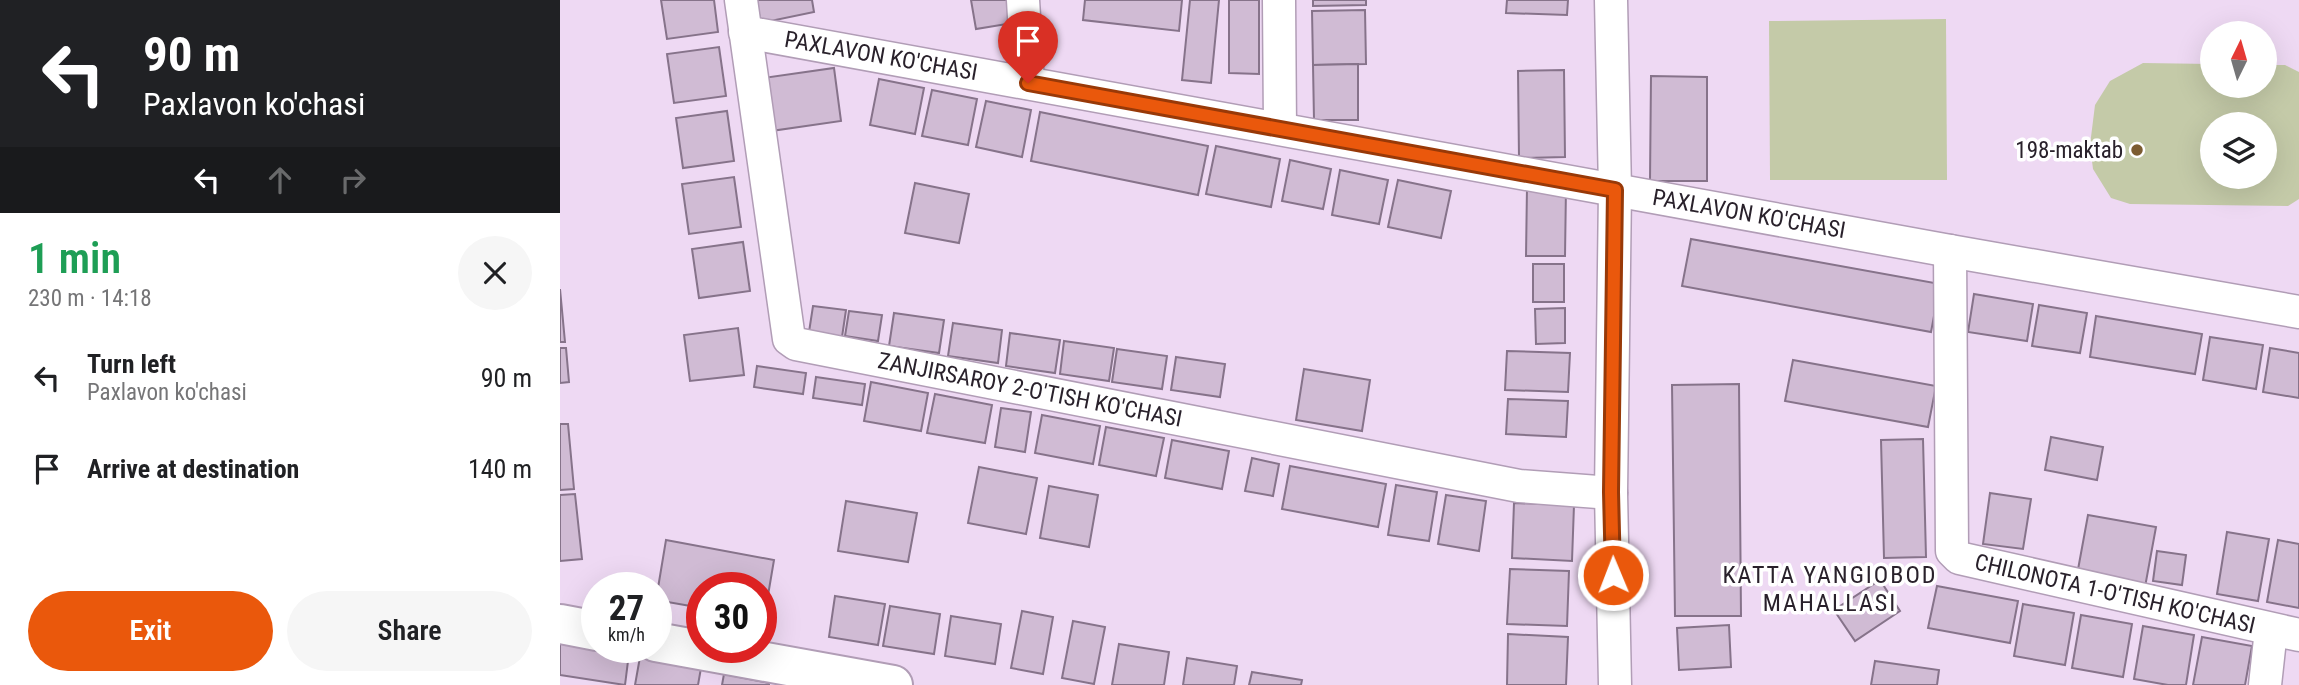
<!DOCTYPE html>
<html lang="en">
<head>
<meta charset="utf-8">
<style>
  body { margin:0; font-family:"Roboto Condensed",sans-serif; background:#f6f6f6; color:#202124; height:100vh; display:flex; flex-direction:column; font-size:26px; white-space:nowrap }
  * { box-sizing:border-box; margin:0 }
  p { font-size:23px; color:#757577 }
  .icon { flex:none; width:38px; height:38px; fill:none; stroke:currentColor; stroke-width:2; stroke-linecap:round; stroke-linejoin:round }
  .map { position:relative; flex:1; overflow:hidden }
  .panel { display:flex; flex-direction:column; background:#fff; width:560px }
  .panel>* { flex:none }
  .guide { background:#202124; color:#fff; overflow:hidden }
  .needle { width:46px; rotate:5deg }
  .tools { position:absolute; left:1640px; top:21px; display:grid; gap:14px }
  .tools a { display:grid; place-items:center; width:77px; height:77px; border-radius:50%; background:#fff; box-shadow:0 7px 28px #0002; font-size:35px }
  .speed { position:absolute; left:21px; top:572px; display:flex; gap:14px; font-size:35px; font-weight:700; text-align:center }
  .speed>* { display:grid; place-content:center; width:91px; height:91px; border-radius:50%; background:#fff; box-shadow:0 7px 28px #0002; line-height:1 }
  .speed small { font-size:18px; font-weight:400 }
  .speed .limit { border:10px solid #d22; background:#fff; color:#111 }
  .pin { position:absolute; display:grid; place-items:center; width:60px; height:60px; color:#fff; margin:-72px -30px; border-radius:50% 50% 50% 0; rotate:-45deg; box-shadow:0 0 7px #0007 }
  .pin .icon { rotate:45deg }
  .me { position:absolute; width:77px; margin:-38px; rotate:359deg; stroke-linejoin:round; filter:drop-shadow(0 0 5px #0008) }
  .turn { display:flex; align-items:center; gap:24px; height:147px; padding:0 28px; font-size:32px }
  .turn .icon { width:91px; height:91px; stroke-width:2.5 }
  .turn b { display:block; font-size:49px; line-height:60px }
  .lanes { display:flex; align-items:center; height:66px; padding:0 28px; background:#0003; justify-content:center; gap:35px; direction:ltr }
  .lanes .off { opacity:.35 }
  .round { display:grid; place-items:center; flex:none; width:74px; height:74px; border-radius:37px; background:#f6f6f6 }
  .head { display:flex; align-items:center; justify-content:space-between; height:119px; padding:0 28px }
  h1 { font-size:42px; font-weight:600; line-height:52px; color:#1e9e55 }
  .cta { display:flex; gap:14px; margin-top:auto; padding:14px 28px }
  .cta a { flex:1; height:80px; border-radius:42px; background:#ea580c; color:#fff; font-size:28px; font-weight:600; line-height:80px; text-align:center }
  .cta a+a { background:#f6f6f6; color:#202124 }
  ul { padding:0; list-style:none }
  li { display:flex; align-items:center; gap:21px; height:91px; padding:0 28px }
  li div { flex:1 }
  li b { display:block; font-size:26px }
  li em { font-style:normal }
  main { display:flex; flex:1; min-height:0 }
  .map>svg:first-child { display:block }
</style>
</head>
<body>
<main>
<section class="panel">
<div class="guide">
<div class="turn"><svg class="icon" aria-label="left" viewBox="0 0 24 24"><path d="M17 20v-9H6M10 6l-5 5 5 5"/></svg><div><b>90 m</b>Paxlavon ko'chasi</div></div>
<div class="lanes"><svg class="icon" aria-label="left" viewBox="0 0 24 24"><path d="M17 20v-9H6M10 6l-5 5 5 5"/></svg><svg class="icon off" aria-label="ahead" viewBox="0 0 24 24"><path d="M12 20V5M6 11l6-6 6 6"/></svg><svg class="icon off" aria-label="right" viewBox="0 0 24 24"><path d="M7 20v-9h11M14 6l5 5-5 5"/></svg></div>
</div>
<div class="head"><div><h1>1 min</h1><p>230 m · 14:18</p></div><a class="round"><svg class="icon" aria-label="close" viewBox="0 0 24 24"><path d="M6 6l12 12M18 6L6 18"/></svg></a></div>
<ul>
<li><svg class="icon" aria-label="left" viewBox="0 0 24 24"><path d="M17 20v-9H6M10 6l-5 5 5 5"/></svg><div><b>Turn left</b><p>Paxlavon ko'chasi</p></div><em>90 m</em></li>
<li><svg class="icon" aria-label="arrive" viewBox="0 0 24 24"><path d="M6 21V4h12l-3 4 3 4H6"/></svg><div><b>Arrive at destination</b></div><em>140 m</em></li>
</ul>
<div class="cta"><a>Exit</a><a>Share</a></div>
</section>
<div class="map">
<svg width="1739" height="685" viewBox="0 0 1739 685">
  <rect width="100%" height="100%" fill="#eed9f3"/>
  <g fill="#c4caa8" fill-rule="evenodd">
    <path d="M 1386,19 L 1387,180 L 1210,180 L 1209,21 Z"/>
    <path d="M 1583,63 L 1652,64 L 1652,86 L 1704,86 L 1705,65 L 1725,65 L 1739,72 L 1739,199 L 1728,206 L 1570,204 L 1551,198 L 1533,169 L 1530,145 L 1535,105 L 1550,81 ZM 1704,124 L 1704,177 L 1652,177 L 1652,124 Z"/>
  </g>
  <g fill="#d0bbd4" stroke="#86738a" stroke-width="2">
    <path d="M 101,0 L 154,0 L 158,32 L 107,39 Z"/>
    <path d="M 196,0 L 252,0 L 254,12 L 201,23 Z"/>
    <path d="M 411,0 L 449,0 L 453,23 L 416,29 Z"/>
    <path d="M 525,0 L 622,0 L 619,31 L 523,20 Z"/>
    <path d="M 630,0 L 659,0 L 651,83 L 622,80 Z"/>
    <path d="M 669,0 L 699,0 L 699,74 L 669,73 Z"/>
    <path d="M 753,0 L 806,0 L 806,5 L 753,6 Z"/>
    <path d="M 947,0 L 1008,0 L 1007,15 L 946,13 Z"/>
    <path d="M 805,10 L 806,64 L 753,65 L 752,11 Z"/>
    <path d="M 159,47 L 166,96 L 114,103 L 107,54 Z"/>
    <path d="M 798,64 L 798,120 L 754,120 L 753,65 Z"/>
    <path d="M 274,68 L 281,121 L 211,131 L 203,78 Z"/>
    <path d="M 1004,70 L 1005,157 L 959,158 L 958,71 Z"/>
    <path d="M 1091,76 L 1147,77 L 1147,181 L 1090,181 Z"/>
    <path d="M 319,79 L 364,88 L 355,134 L 310,125 Z"/>
    <path d="M 372,90 L 417,99 L 408,145 L 362,136 Z"/>
    <path d="M 426,101 L 471,110 L 462,157 L 416,147 Z"/>
    <path d="M 167,111 L 174,161 L 123,168 L 116,118 Z"/>
    <path d="M 480,112 L 648,146 L 638,195 L 471,161 Z"/>
    <path d="M 656,146 L 720,159 L 711,207 L 646,194 Z"/>
    <path d="M 730,160 L 771,169 L 763,209 L 722,201 Z"/>
    <path d="M 780,170 L 828,180 L 819,224 L 772,215 Z"/>
    <path d="M 174,177 L 181,227 L 129,234 L 122,184 Z"/>
    <path d="M 838,180 L 891,191 L 881,238 L 828,227 Z"/>
    <path d="M 355,183 L 409,194 L 399,243 L 345,233 Z"/>
    <path d="M 967,187 L 1006,187 L 1005,256 L 966,256 Z"/>
    <path d="M 1131,239 L 1380,284 L 1371,332 L 1122,286 Z"/>
    <path d="M 183,242 L 190,291 L 139,298 L 132,249 Z"/>
    <rect x="973" y="264" width="31" height="38"/>
    <path d="M 0,289 L 5,342 L 0,342 Z"/>
    <path d="M 1414,294 L 1473,304 L 1467,341 L 1408,332 Z"/>
    <path d="M 1479,305 L 1527,313 L 1520,353 L 1472,346 Z"/>
    <path d="M 253,306 L 286,310 L 282,337 L 249,332 Z"/>
    <path d="M 1005,308 L 1005,343 L 976,344 L 975,309 Z"/>
    <path d="M 289,311 L 322,315 L 318,341 L 285,336 Z"/>
    <path d="M 334,313 L 384,320 L 379,353 L 329,346 Z"/>
    <path d="M 1536,316 L 1642,334 L 1635,374 L 1530,357 Z"/>
    <path d="M 393,323 L 442,330 L 438,363 L 388,356 Z"/>
    <path d="M 178,328 L 184,375 L 130,381 L 124,335 Z"/>
    <path d="M 450,333 L 500,340 L 495,373 L 446,366 Z"/>
    <path d="M 1650,337 L 1703,345 L 1696,389 L 1643,380 Z"/>
    <path d="M 504,341 L 554,348 L 549,381 L 500,374 Z"/>
    <path d="M 0,348 L 6,348 L 9,382 L 0,383 Z"/>
    <path d="M 1710,348 L 1739,353 L 1739,398 L 1703,392 Z"/>
    <path d="M 557,349 L 607,356 L 602,389 L 552,382 Z"/>
    <path d="M 947,351 L 1010,353 L 1008,392 L 945,390 Z"/>
    <path d="M 616,357 L 665,364 L 660,397 L 611,390 Z"/>
    <path d="M 1233,360 L 1376,386 L 1368,427 L 1225,401 Z"/>
    <path d="M 197,366 L 246,373 L 243,394 L 194,387 Z"/>
    <path d="M 744,369 L 810,380 L 802,431 L 736,420 Z"/>
    <path d="M 256,377 L 305,384 L 302,405 L 253,398 Z"/>
    <path d="M 311,382 L 368,393 L 361,431 L 304,421 Z"/>
    <path d="M 1179,384 L 1181,616 L 1115,616 L 1112,385 Z"/>
    <path d="M 375,394 L 432,405 L 425,443 L 367,433 Z"/>
    <path d="M 948,399 L 1008,401 L 1006,437 L 946,434 Z"/>
    <path d="M 441,408 L 471,412 L 465,452 L 435,447 Z"/>
    <path d="M 482,415 L 540,426 L 533,464 L 475,453 Z"/>
    <path d="M 0,424 L 8,424 L 14,489 L 0,490 Z"/>
    <path d="M 546,427 L 604,438 L 596,476 L 539,465 Z"/>
    <path d="M 1491,437 L 1543,447 L 1537,480 L 1485,470 Z"/>
    <path d="M 1363,439 L 1366,557 L 1324,558 L 1321,440 Z"/>
    <path d="M 612,440 L 669,451 L 662,489 L 605,478 Z"/>
    <path d="M 692,458 L 719,464 L 713,496 L 685,491 Z"/>
    <path d="M 730,466 L 826,484 L 818,527 L 722,509 Z"/>
    <path d="M 419,467 L 477,478 L 466,534 L 408,523 Z"/>
    <path d="M 836,485 L 877,492 L 869,541 L 828,535 Z"/>
    <path d="M 489,486 L 538,495 L 529,547 L 480,538 Z"/>
    <path d="M 1430,493 L 1471,499 L 1463,549 L 1423,544 Z"/>
    <path d="M 15,494 L 22,559 L 0,561 L 0,495 Z"/>
    <path d="M 886,495 L 926,501 L 919,551 L 878,544 Z"/>
    <path d="M 286,501 L 357,513 L 348,562 L 278,551 Z"/>
    <path d="M 954,503 L 1014,505 L 1012,561 L 952,558 Z"/>
    <path d="M 1528,515 L 1596,527 L 1585,587 L 1517,575 Z"/>
    <path d="M 1667,532 L 1709,539 L 1698,601 L 1657,594 Z"/>
    <path d="M 106,540 L 214,560 L 204,619 L 201,619 L 201,588 L 142,588 L 142,608 L 96,600 Z"/>
    <path d="M 1718,540 L 1739,544 L 1739,608 L 1707,602 Z"/>
    <path d="M 1597,551 L 1626,555 L 1622,585 L 1593,581 Z"/>
    <path d="M 950,569 L 1009,571 L 1007,626 L 947,624 Z"/>
    <path d="M 1320,580 L 1340,611 L 1295,641 L 1274,610 Z"/>
    <path d="M 1377,586 L 1458,601 L 1450,643 L 1368,628 Z"/>
    <path d="M 275,596 L 325,604 L 318,645 L 269,637 Z"/>
    <path d="M 1463,604 L 1514,613 L 1505,665 L 1454,656 Z"/>
    <path d="M 330,606 L 380,614 L 374,654 L 323,646 Z"/>
    <path d="M 462,611 L 493,617 L 483,674 L 451,668 Z"/>
    <path d="M 1521,615 L 1572,624 L 1563,677 L 1512,668 Z"/>
    <path d="M 391,616 L 441,624 L 435,664 L 385,656 Z"/>
    <path d="M 513,621 L 545,627 L 534,684 L 502,678 Z"/>
    <path d="M 1169,625 L 1171,667 L 1119,670 L 1117,628 Z"/>
    <path d="M 1583,626 L 1634,635 L 1626,685 L 1608,685 L 1574,679 Z"/>
    <path d="M 948,634 L 1008,637 L 1006,685 L 947,685 Z"/>
    <path d="M 1642,637 L 1692,646 L 1685,685 L 1633,685 Z"/>
    <path d="M 0,643 L 69,653 L 65,685 L 0,675 Z"/>
    <path d="M 559,644 L 609,652 L 604,685 L 552,685 Z"/>
    <path d="M 80,657 L 141,668 L 138,685 L 75,685 Z"/>
    <path d="M 627,658 L 677,666 L 674,685 L 623,685 Z"/>
    <path d="M 1315,661 L 1379,670 L 1377,685 L 1311,685 Z"/>
    <path d="M 692,672 L 742,680 L 741,685 L 689,685 Z"/>
    <path d="M 164,674 L 209,683 L 209,685 L 162,685 Z"/>
  </g>
  <g fill="none" stroke-linecap="round" stroke-linejoin="round">
    <g stroke="#b19db6" stroke-width="35">
      <g id="street">
        <path d="M 181,0 L 229,339 L 236,344 L 959,486 L 1051,493"/>
        <path d="M 463,0 L 468,83"/>
        <path d="M 719,0 L 720,128"/>
        <path d="M 1051,0 L 1055,190 L 1051,493 L 1055,685"/>
        <path d="M 185,32 L 1390,251 L 1739,312"/>
        <path d="M 1390,251 L 1392,551 L 1399,558 L 1739,635"/>
        <path d="M 1705,685 L 1711,630"/>
      </g>
    </g>
    <g stroke="#b19db6" stroke-width="42">
      <g id="secondary">
        <path d="M 0,624 L 37,631"/>
        <path d="M 96,642 L 333,685"/>
      </g>
    </g>
    <use href="#street" stroke="#fff" stroke-width="32"/>
    <use href="#secondary" stroke="#fff" stroke-width="38"/>
  </g>
  <g fill="none" stroke-linecap="round" stroke-linejoin="round">
    <g stroke="#983908" stroke-width="18">
      <path id="route" d="M 468,83 L 1055,190 L 1051,492 L 1053,575"/>
    </g>
    <use href="#route" stroke="#ea580c" stroke-width="12"/>
  </g>
  <circle fill="#7c5c31" stroke="#fff" stroke-width="2.5" cx="1577" cy="150" r="7"/>
  <g text-anchor="middle" dominant-baseline="central" stroke-width="7" stroke-linejoin="round" paint-order="stroke">
    <g font-size="23" fill="#29212b" stroke="#fff">
      <text transform="translate(321 56) rotate(10)">PAXLAVON KO'CHASI</text>
      <text transform="translate(1189 214) rotate(10)">PAXLAVON KO'CHASI</text>
      <text transform="translate(470 390) rotate(11)">ZANJIRSAROY 2-O'TISH KO'CHASI</text>
      <text transform="translate(1555 594) rotate(13)">CHILONOTA 1-O'TISH KO'CHASI</text>
    </g>
    <g font-size="23" fill="#29212b" stroke="#fff" text-anchor="end">
      <text x="1563" y="150">198-maktab</text>
    </g>
    <g font-size="24" letter-spacing="2" fill="#29212b" stroke="#fff">
      <text x="1270" y="575">KATTA YANGIOBOD<tspan x="1270" dy="28">MAHALLASI</tspan></text>
    </g>
  </g>
</svg>
<div class="tools">
<a><svg class="needle" viewBox="-14 -14 28 28"><path d="M0-13l5 13h-10z" fill="#e53935"/><path d="M0 13l5-13h-10z" fill="#757577"/></svg></a>
<a><svg class="icon" aria-label="layers" viewBox="0 0 24 24"><path d="M12 4l9 5-9 5-9-5zM3 14l9 5 9-5"/></svg></a>
</div>
<div class="speed"><div>27<small>km/h</small></div><div class="limit">30</div></div>
<div class="pin" style="left:468px;top:83px;background:#d93025"><svg class="icon" aria-label="arrive" viewBox="0 0 24 24"><path d="M6 21V4h12l-3 4 3 4H6"/></svg></div>
<svg class="me" style="left:1053px;top:575px" viewBox="-20 -20 40 40"><circle r="17" fill="#ea580c" stroke="#fff" stroke-width="3"/><path d="M0-11L8 9 0 5-8 9z" fill="#fff"/></svg>
</div>
</main>
</body>
</html>
